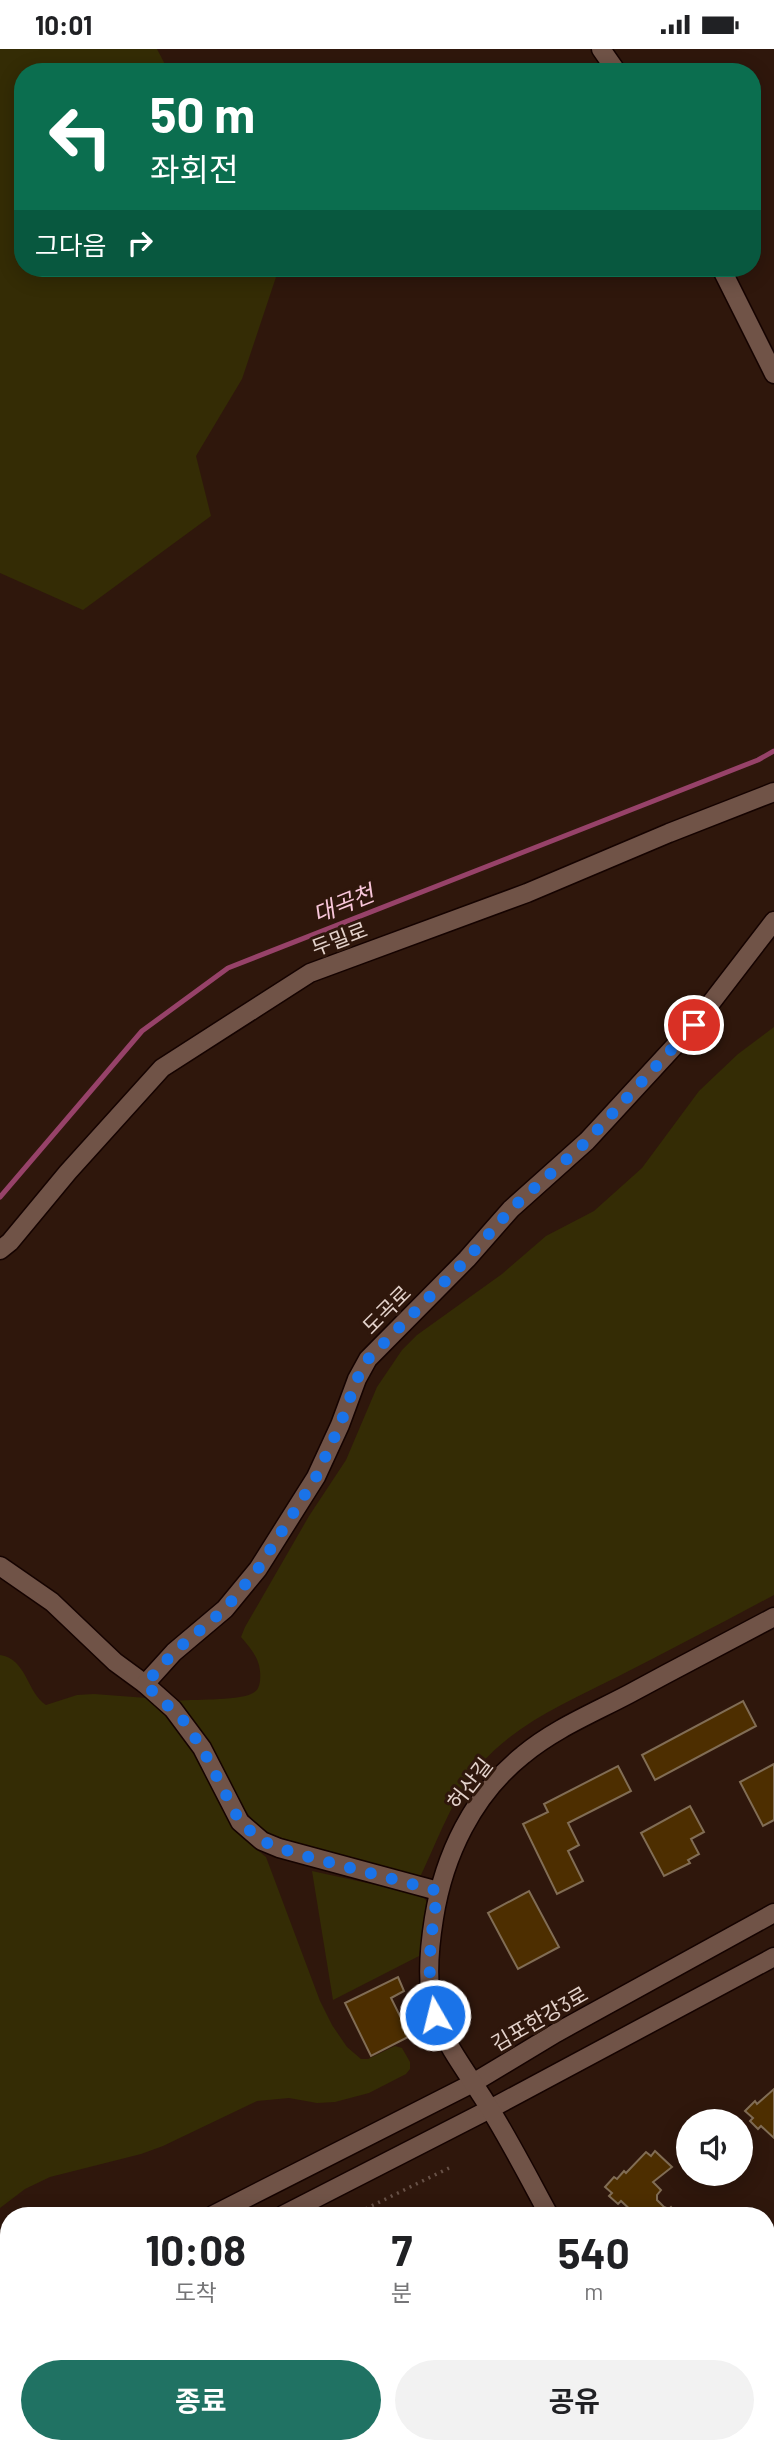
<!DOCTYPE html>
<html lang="ko">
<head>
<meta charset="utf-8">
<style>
  body { margin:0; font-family:Barlow,"Noto Sans KR",sans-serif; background:#f2f2f2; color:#202124; height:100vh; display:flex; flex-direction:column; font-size:26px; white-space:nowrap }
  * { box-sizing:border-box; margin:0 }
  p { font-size:23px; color:#757577 }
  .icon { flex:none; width:38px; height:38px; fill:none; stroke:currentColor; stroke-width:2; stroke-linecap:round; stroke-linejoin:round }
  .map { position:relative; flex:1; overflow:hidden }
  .panel { position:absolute; left:0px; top:2158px; width:775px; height:247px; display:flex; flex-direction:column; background:#fff; border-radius:28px 28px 0 0; box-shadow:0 4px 18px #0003 }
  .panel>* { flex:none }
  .guide { position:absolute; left:14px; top:14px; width:747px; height:214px; border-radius:28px; box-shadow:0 4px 18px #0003; background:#0b6e4f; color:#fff; overflow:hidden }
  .buttons { position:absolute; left:676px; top:2060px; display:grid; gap:14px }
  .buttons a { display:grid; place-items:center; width:77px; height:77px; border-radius:50%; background:#fff; box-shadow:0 4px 18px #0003; font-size:35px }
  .pin { position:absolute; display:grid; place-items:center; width:60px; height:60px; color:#fff; margin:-30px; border:4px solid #fff; border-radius:50%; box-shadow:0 2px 7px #0007 }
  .me { position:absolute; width:77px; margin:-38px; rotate:352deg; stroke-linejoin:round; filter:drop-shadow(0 0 5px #0008) }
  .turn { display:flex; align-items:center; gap:24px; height:147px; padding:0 21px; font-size:32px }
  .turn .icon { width:91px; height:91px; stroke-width:2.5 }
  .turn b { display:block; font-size:49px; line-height:60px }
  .then { display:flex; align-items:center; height:66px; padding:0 21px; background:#0003; gap:14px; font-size:26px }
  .eta { display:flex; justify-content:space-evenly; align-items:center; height:119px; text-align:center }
  .eta b { font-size:42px; font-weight:700; line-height:49px }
  .button { display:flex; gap:14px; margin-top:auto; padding:14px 21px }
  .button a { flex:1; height:80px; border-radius:42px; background:#207263; color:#fff; font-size:28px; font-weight:700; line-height:80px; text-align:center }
  .button a+a { background:#f2f2f2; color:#202124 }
  .status { display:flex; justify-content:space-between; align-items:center; height:49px; padding:0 35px; background:#fff; direction:ltr }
  .status svg { height:19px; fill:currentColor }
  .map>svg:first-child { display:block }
</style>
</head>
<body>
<div class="status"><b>10:01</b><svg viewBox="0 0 49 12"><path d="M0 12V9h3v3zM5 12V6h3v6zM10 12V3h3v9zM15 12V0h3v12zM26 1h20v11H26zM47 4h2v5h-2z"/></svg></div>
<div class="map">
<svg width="774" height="2403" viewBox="0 0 774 2403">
  <rect width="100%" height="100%" fill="#2f170c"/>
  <g fill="#342c05">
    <path d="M 0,0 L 157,0 L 169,23 L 23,23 L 23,219 L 279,219 L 242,330 L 196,407 L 211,467 L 83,561 L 0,524 Z"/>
    <path d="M 774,978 L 774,1546 C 722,1574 670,1601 617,1628 C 569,1652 515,1675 479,1717 C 453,1748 438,1790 421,1826 L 417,1828 L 288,1791 L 270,1785 L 256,1775 L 240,1755 L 200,1681 L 173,1652 C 192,1650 236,1652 251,1645 C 258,1642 259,1638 260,1632 C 262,1612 253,1602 241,1588 L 245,1578 L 309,1467 L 346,1411 L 377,1338 L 402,1301 L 417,1286 L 502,1225 L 546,1187 L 594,1162 L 642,1119 L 699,1042 L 738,1005 Z"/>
    <path d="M 0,1606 C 27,1610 27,1644 46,1656 L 77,1646 L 94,1645 L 147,1649 L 170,1670 L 194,1701 L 234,1778 L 245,1791 L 266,1808 L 320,1952 L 332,1976 L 347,1998 L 361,2010 L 368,2010 L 395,1997 L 402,1999 L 410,2013 L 410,2020 L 406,2025 L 369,2044 L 335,2053 L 317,2054 L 289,2049 L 257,2052 L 163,2097 L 141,2105 L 50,2128 L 25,2140 L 0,2159 Z"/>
    <path d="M 312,1822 L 422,1846 L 427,1853 L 419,1907 L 333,1951 Z"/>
  </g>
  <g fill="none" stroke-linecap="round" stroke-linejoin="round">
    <path stroke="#974269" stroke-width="5" d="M 0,1148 L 142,982 L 228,919 L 758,711 L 774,702"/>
  </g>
  <g fill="#4d2e00" stroke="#816d55" stroke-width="2">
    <path d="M 743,1652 L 756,1677 L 655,1731 L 642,1706 Z"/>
    <path d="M 774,1715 L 774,1771 L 763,1777 L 740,1733 Z"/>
    <path d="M 618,1717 L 631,1742 L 568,1774 L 579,1796 L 568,1802 L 583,1832 L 557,1845 L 523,1775 L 548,1763 L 544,1755 Z"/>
    <path d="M 690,1757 L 704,1783 L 691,1790 L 699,1805 L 688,1811 L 690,1814 L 664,1827 L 641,1784 Z"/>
    <path d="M 529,1842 L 559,1898 L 518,1920 L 488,1864 Z"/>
    <path d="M 398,1928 L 404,1942 L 391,1949 L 410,1987 L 371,2007 L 345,1954 Z"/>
    <path d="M 774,2040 L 774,2089 L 761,2077 L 758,2080 L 750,2072 L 753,2069 L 745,2062 L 755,2052 L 757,2055 Z"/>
    <path d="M 655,2102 L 672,2118 L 653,2133 L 661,2141 L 657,2146 L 657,2151 L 664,2158 L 669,2160 L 671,2158 L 678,2166 L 636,2166 L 621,2152 L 618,2155 L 609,2147 L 612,2144 L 605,2138 L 614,2128 L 617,2130 L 624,2122 L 626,2124 L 646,2103 L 651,2107 Z"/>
    <path d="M 766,2346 L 771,2348 L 770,2352 L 774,2353 L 774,2403 L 756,2398 L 754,2402 L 743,2399 L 744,2396 L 766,2396 Z"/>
    <rect x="309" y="2396" width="35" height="7"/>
    <path d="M 557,2396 L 569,2396 L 583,2403 L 554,2403 Z"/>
  </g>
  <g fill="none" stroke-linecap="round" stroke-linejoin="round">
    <g stroke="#150300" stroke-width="21">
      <g id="minor">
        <path d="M 601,0 L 617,23"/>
        <path d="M 721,219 L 774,325"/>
        <path d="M 0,1201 L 10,1193 L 68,1123 L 162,1019 L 310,924 L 527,844 L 669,784 L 774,743"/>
        <path d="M 0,1517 L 52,1553 L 115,1613 L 145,1635 L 173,1660 L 202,1699 L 240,1773 L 262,1792 L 279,1799 L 438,1842"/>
        <path d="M 145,1635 L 174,1603 L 225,1560 L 258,1520 L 316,1428 L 340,1376 L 357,1330 L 368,1310 L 467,1210 L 511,1160 L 587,1092 L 694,976 L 774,872"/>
        <path d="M 213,2166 L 473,2034 L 556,1984 L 774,1864"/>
        <path d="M 283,2166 L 490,2060 L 774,1908"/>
        <path d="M 549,2166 C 530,2131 511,2094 490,2060 C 472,2030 449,2002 436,1969 C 425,1939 429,1900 434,1869 C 444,1806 473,1746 523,1706 C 554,1680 593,1664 629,1645 C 677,1619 725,1594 774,1568"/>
        <path d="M 0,2279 L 9,2275"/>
        <path d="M 0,2314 L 9,2310"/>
        <path d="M 676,2396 L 680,2403"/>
        <path d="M 173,2403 L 178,2396"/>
      </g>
    </g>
    <g stroke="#675147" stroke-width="3.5" stroke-dasharray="2 5" stroke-linecap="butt">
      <path d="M 353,2166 L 449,2119"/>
      <path d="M 0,2343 L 9,2339"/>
      <path d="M 264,2396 L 264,2403"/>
      <path d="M 475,2396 L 479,2403"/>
      <path d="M 614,2396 L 617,2401"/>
      <path d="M 496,2403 L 501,2396"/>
    </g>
    <use href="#minor" stroke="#705347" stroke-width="18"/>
  </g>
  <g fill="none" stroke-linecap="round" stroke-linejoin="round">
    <path stroke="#1a73e8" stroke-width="12" stroke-dasharray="0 21.6" d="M 435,1966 C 425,1925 431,1884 438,1842 L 294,1804 L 262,1792 L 240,1773 L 202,1699 L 184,1672 L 145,1635 L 174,1603 L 225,1560 L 258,1520 L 316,1428 L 340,1376 L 357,1330 L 368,1310 L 467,1210 L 511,1160 L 587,1092 L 694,976"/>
  </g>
  <g text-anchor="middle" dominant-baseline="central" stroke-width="6" stroke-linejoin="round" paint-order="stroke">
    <g font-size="21" fill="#e4d3cc" stroke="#2f170c">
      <text transform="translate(339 889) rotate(-21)">두밀로</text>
      <text transform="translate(386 1260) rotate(-45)">도곡로</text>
      <text transform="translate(469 1734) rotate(-52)">허산길</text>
      <text transform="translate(539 1969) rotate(-30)">김포한강3로</text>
    </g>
    <g font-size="23" font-style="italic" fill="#f9c7db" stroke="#2f170c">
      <text transform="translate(343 854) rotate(-22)">대곡천</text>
    </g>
  </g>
</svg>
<div class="buttons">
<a><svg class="icon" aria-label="sound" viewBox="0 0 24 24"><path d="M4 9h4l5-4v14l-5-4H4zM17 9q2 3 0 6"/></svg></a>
</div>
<div class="pin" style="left:694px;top:976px;background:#d93025"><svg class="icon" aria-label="arrive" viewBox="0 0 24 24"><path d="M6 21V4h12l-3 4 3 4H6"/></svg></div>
<svg class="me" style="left:435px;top:1966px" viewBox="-20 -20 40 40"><circle r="17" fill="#1a73e8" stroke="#fff" stroke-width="3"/><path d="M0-11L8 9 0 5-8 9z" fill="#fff"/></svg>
<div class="guide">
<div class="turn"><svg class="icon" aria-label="left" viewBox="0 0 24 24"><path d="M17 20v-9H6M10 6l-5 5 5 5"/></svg><div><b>50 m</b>좌회전</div></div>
<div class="then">그다음<svg class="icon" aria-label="right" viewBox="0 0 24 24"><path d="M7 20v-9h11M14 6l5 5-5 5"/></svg></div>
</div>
<section class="panel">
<div class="eta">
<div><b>10:08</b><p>도착</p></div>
<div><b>7</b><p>분</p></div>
<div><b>540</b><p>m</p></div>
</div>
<div class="button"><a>종료</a><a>공유</a></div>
</section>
</div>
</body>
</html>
